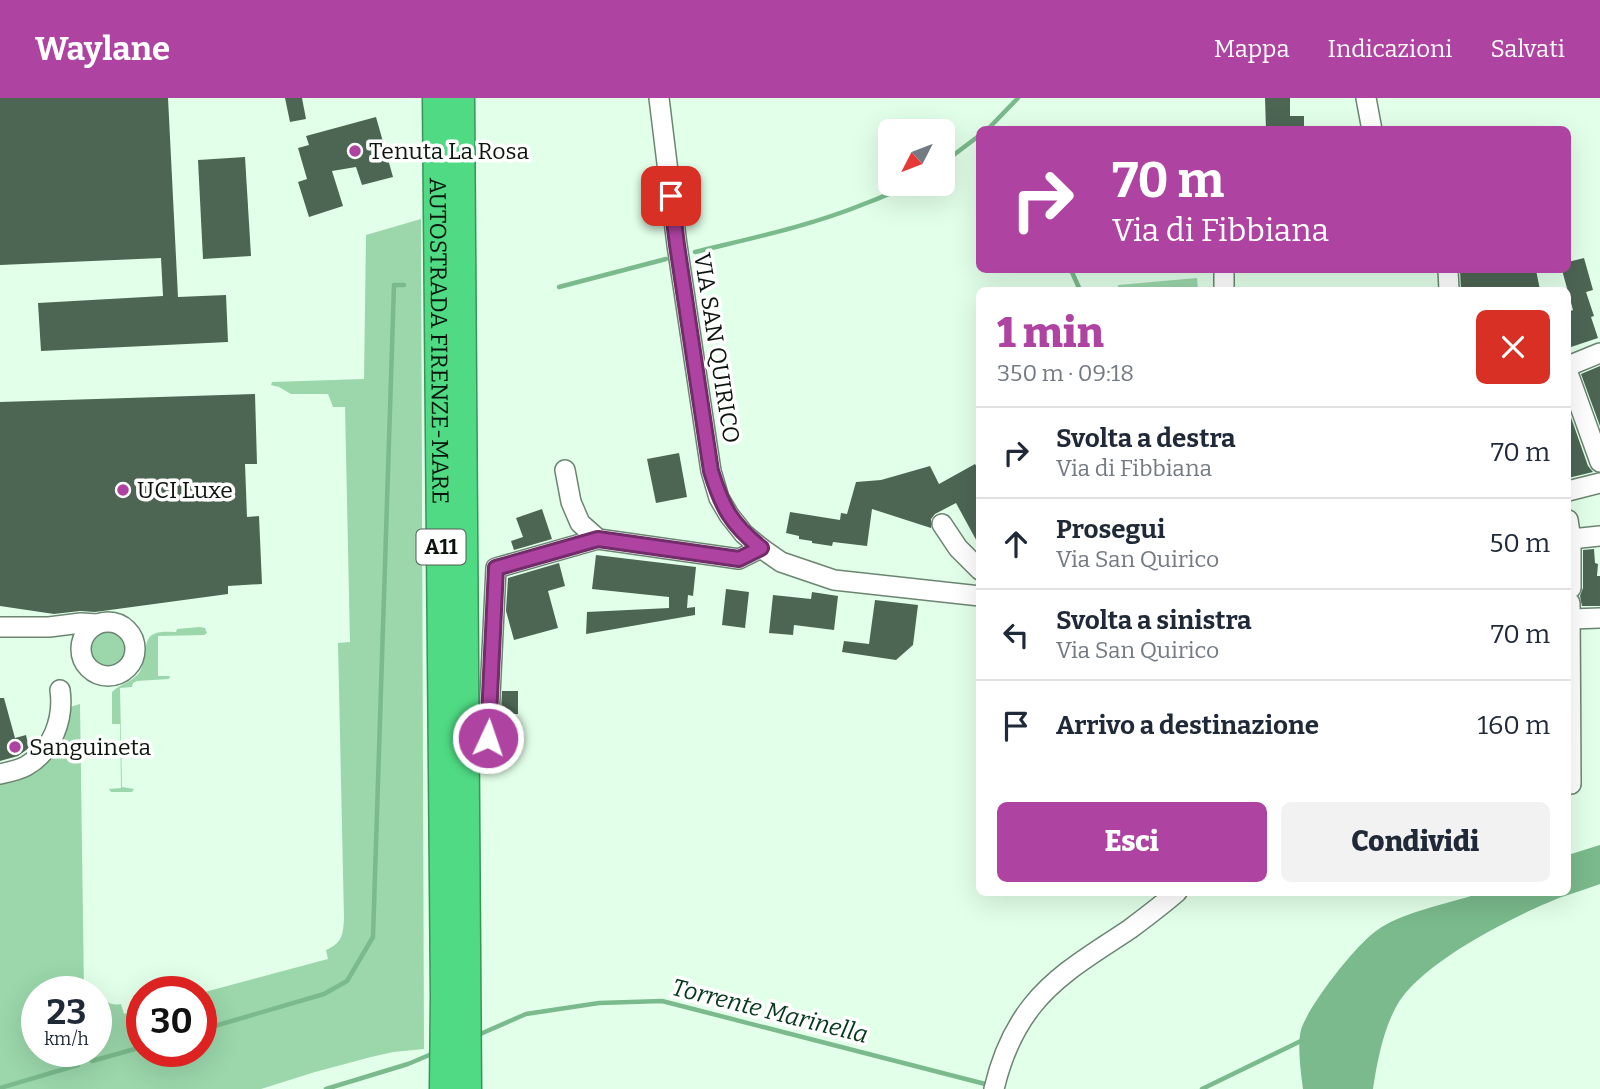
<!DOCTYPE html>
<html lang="it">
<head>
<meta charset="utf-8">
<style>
  body { margin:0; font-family:Bitter,serif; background:#f2f2f3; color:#1f2937; height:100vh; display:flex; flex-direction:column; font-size:26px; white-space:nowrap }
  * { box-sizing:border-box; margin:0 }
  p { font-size:23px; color:#747a83 }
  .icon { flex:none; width:38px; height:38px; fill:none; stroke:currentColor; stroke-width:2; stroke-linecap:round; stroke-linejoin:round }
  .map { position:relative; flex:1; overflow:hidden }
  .details { position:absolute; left:976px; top:189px; width:595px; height:609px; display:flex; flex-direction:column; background:#fff; border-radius:10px; box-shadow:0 7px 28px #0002 }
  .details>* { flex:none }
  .guide { position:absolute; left:976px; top:28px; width:595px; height:147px; border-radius:10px; box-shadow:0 7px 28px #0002; background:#af43a2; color:#fff; overflow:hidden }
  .needle { width:46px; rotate:228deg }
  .controls { position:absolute; left:878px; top:21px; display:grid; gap:14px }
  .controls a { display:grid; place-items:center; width:77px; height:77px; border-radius:10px; background:#fff; box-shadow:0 7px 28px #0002; font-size:35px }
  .speed { position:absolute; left:21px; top:878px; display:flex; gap:14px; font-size:35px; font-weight:700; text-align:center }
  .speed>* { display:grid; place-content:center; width:91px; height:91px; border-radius:50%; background:#fff; box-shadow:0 7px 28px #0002; line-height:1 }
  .speed small { font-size:18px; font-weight:400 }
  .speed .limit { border:10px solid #d22; background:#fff; color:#111 }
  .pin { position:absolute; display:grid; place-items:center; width:60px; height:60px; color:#fff; margin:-30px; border-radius:14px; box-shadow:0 4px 10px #0006 }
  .me { position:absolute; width:77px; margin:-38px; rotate:3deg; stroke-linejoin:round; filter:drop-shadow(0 0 5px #0008) }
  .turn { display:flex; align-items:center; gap:24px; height:147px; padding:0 21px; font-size:32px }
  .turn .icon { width:91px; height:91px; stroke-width:2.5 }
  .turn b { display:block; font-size:49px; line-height:60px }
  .round { display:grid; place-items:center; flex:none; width:74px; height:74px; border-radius:10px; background:#f2f2f3 }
  .overview { display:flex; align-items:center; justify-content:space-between; height:119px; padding:0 21px }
  h1 { font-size:42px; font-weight:800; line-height:52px; color:#af43a2 }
  .cta { display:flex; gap:14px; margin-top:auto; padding:14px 21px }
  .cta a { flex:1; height:80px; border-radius:10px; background:#af43a2; color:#fff; font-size:28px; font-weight:800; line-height:80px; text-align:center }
  .cta a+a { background:#f2f2f3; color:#1f2937 }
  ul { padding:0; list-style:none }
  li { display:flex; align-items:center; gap:21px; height:91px; padding:0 21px; border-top:2px solid #e0e1e3 }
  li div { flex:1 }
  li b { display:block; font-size:26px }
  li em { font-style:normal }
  header { display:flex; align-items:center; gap:42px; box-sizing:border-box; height:98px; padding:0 35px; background:#af43a2; color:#fff }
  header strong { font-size:33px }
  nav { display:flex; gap:38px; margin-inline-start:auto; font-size:24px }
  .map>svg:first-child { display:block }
</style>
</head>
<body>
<header>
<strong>Waylane</strong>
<nav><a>Mappa</a><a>Indicazioni</a><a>Salvati</a></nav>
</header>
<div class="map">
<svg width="1600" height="991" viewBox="0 0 1600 991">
  <rect width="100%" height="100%" fill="#e2ffe9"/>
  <g fill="#9bd7ab">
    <path d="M 421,121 L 424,951 L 393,954 L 371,959 L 315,974 L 261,991 L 0,991 L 0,680 L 20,675 L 63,611 L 80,606 L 84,894 L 37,894 L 37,954 L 96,954 L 96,895 L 99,895 C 105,904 111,908 121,906 L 124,916 L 142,911 L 142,954 L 201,954 L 201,895 L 328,861 L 326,852 C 342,845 343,837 344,821 L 338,545 L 350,544 L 345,309 L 333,309 L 328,296 L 291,296 L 279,289 L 271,287 L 272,284 L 364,281 L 366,137 Z"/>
    <path d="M 1197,180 L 1198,192 L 1118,192 L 1118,187 Z"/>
    <path d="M 200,529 L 205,530 L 207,535 L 204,537 L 158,538 L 158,578 L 170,578 L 169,581 L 137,583 L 133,585 L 132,589 L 120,590 L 122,689 L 134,691 L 132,694 L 111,694 L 109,691 L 121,690 L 120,626 L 112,626 L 112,594 C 120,586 131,585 139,575 C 147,564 142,540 154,536 C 160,533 170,534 176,534 L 177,531 Z"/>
    <circle cx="107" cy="552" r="18"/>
  </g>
  <path fill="#7aba8c" d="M 1600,747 L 1600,786 C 1587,791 1573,795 1559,800 C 1514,818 1419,865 1396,909 C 1383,933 1377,964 1373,991 L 1303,991 C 1301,976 1297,946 1301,932 C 1308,908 1355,848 1376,833 C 1400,815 1442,807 1471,798 L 1477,795 L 1568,794 L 1568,757 Z"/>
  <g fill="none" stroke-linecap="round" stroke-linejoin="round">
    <g stroke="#7aba8c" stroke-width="4.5">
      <path d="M 987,32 L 1018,0"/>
      <path d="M 943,65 L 980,37"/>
      <path d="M 695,154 C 752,140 810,128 864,106 C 880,100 895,94 909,86"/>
      <path d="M 1071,172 L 1080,192"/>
      <path d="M 559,189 L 666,161"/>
      <path d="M 201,932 L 324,896 L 347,883 L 373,839 L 394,187 L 404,187"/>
      <path d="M 478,937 L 526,916 L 599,905 L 662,903 L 989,987"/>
      <path d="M 92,963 L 142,949"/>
      <path d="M 0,990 L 78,967"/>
      <path d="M 326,991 L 408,966 L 434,955"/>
      <path d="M 1202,991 L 1305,941"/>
    </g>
  </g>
  <g fill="#4d6654">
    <path d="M 0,0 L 168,0 L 178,199 L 226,197 L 228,244 L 41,253 L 38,205 L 163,198 L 161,160 L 0,167 Z"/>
    <path d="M 285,0 L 302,0 L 306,21 L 290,24 Z"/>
    <path d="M 1265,0 L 1290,0 L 1290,18 L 1304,18 L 1304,32 L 1266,32 Z"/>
    <path d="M 376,19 L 393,79 L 362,87 L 356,69 L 332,73 L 343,108 L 309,119 L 298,84 L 307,81 L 298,50 L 309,47 L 306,38 Z"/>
    <path d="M 245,59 L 251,158 L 203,161 L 198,62 Z"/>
    <path d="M 1584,160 L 1593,192 L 1586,194 L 1594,218 L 1591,219 L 1598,240 L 1568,250 L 1568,214 L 1573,212 L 1562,172 L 1568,172 L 1568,164 Z"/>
    <path d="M 1460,172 L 1536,172 L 1540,192 L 1461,192 Z"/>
    <path d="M 1600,268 L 1600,328 L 1581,276 Z"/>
    <path d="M 255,296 L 257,366 L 245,366 L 247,419 L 259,418 L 262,486 L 228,488 L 228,496 L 95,514 L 80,513 L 54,516 L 0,508 L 0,304 Z"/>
    <path d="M 1568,311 L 1588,368 L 1593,374 L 1568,380 Z"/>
    <path d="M 679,355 L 687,399 L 656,405 L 647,361 Z"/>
    <path d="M 975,366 L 980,374 L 980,449 L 956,405 L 935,416 L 931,421 L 931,430 L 872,411 L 867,448 L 833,444 L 832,448 L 812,445 L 812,443 L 799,441 L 799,438 L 786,435 L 790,414 L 840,422 L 841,415 L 847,416 L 856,384 L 881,382 L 930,368 L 939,386 Z"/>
    <path d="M 542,411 L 552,441 L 514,452 L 511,443 L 523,439 L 516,420 Z"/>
    <path d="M 1594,451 L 1595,465 L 1598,466 L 1597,478 L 1600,478 L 1600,508 L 1582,508 L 1580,498 L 1583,490 L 1583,452 Z"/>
    <path d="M 596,457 L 696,469 L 693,498 L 688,497 L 687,510 L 695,509 L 695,517 L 586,536 L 587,514 L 669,510 L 669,499 L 592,491 Z"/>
    <path d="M 559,465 L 565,488 L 548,493 L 558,530 L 514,542 L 506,513 L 508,480 Z"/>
    <path d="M 726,491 L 749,494 L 745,530 L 722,527 Z"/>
    <path d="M 812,494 L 838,498 L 834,532 L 794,527 L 793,537 L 769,535 L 773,497 L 811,501 Z"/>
    <path d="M 875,502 L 918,507 L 913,547 L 896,562 L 842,554 L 844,543 L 869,546 Z"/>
    <path d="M 502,593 L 518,593 L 518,616 L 501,616 Z"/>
    <path d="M 0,600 L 4,600 L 15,640 L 26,637 L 29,650 L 18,658 L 0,663 Z"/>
  </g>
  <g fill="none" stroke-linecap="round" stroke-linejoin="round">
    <g stroke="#6b8571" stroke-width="22">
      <g id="minor">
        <path d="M 659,0 L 677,147 L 711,373 L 719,400 L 729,417 L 744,436 L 761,450 L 781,464 L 834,482 L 980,498"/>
        <path d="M 1366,0 L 1372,32"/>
        <path d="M 1224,172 L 1224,192"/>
        <path d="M 1448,172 L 1449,192"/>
        <path d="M 1568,268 L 1600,255"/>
        <path d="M 1568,275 L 1600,364"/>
        <path d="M 565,372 L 571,404 L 580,425 L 598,441 L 739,461 L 761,450"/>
        <path d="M 1568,393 L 1600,385"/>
        <path d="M 1568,422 L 1571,441 L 1600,438"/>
        <path d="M 942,426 L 958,450 L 980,472"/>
        <path d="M 1571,490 L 1571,441"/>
        <path d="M 1570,505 L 1571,686"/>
        <path d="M 1571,521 L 1600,520"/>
        <circle cx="108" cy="551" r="27"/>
        <path d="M 0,529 L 49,529 L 81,525 L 97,526"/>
        <path d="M 488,640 L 496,470 L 598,441"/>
        <path d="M 0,676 C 9,674 19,672 26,668 C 53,653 64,620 60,592"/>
        <path d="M 994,991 C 1001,961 1013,932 1032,908 C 1058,875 1096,854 1130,831 C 1146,819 1162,807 1177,794"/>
      </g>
    </g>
    <g stroke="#37955a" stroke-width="31">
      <g id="highway">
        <path id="s1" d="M 437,0 L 445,898 L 444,991"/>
        <path d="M 460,0 L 467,991"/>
      </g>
    </g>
    <use href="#minor" stroke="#fff" stroke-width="19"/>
    <use href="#highway" stroke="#4fda83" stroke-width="28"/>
  </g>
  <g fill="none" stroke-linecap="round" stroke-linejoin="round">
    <g stroke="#722c69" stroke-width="18">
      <path id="route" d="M 488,640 L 496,470 L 598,441 L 739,461 L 761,450 C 731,426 722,409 711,373 L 677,147 L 671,98"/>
    </g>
    <use href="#route" stroke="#af43a2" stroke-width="12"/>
  </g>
  <g fill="#af43a2" stroke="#fff" stroke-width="2.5">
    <circle cx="355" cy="53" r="7"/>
    <circle cx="123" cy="392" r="7"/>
    <circle cx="15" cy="649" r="7"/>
  </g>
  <g text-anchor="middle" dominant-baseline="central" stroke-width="7" stroke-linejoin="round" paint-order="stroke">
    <rect fill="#fff" stroke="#545b56" stroke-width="2" x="416.5" y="431.5" width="49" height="35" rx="5"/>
    <g font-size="21" font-weight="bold" fill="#0b150d">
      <text x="441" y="449">A11</text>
    </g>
    <g font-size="23" fill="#0b150d" stroke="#fff" text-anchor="start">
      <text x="369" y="53">Tenuta La Rosa</text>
      <text x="137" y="392">UCI Luxe</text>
      <text x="29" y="649">Sanguineta</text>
    </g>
    <g font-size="23" fill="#0b150d" stroke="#fff">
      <text stroke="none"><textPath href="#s1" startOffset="243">AUTOSTRADA FIRENZE-MARE</textPath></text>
      <text transform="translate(717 250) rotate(81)">VIA SAN QUIRICO</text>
    </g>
    <g font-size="24" font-style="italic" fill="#06391c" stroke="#fff">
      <text transform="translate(770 913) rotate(14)">Torrente Marinella</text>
    </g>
  </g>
</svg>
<div class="controls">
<a><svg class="needle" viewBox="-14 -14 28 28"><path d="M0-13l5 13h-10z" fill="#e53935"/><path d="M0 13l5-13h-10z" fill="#747a83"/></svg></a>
</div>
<div class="speed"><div>23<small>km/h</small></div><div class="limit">30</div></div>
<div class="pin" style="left:671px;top:98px;background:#d93025"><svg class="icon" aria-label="arrive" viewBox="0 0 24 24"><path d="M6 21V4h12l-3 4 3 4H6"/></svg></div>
<svg class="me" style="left:488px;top:640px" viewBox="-20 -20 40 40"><circle r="17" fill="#af43a2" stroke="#fff" stroke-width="3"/><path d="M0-11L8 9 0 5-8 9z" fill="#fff"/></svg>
<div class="guide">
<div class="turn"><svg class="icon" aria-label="right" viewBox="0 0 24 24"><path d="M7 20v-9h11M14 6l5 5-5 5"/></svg><div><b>70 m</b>Via di Fibbiana</div></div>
</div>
<section class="details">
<div class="overview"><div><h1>1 min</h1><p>350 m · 09:18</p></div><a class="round" style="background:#d93025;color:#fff"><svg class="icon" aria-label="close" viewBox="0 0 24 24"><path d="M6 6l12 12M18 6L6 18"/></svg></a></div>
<ul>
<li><svg class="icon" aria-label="right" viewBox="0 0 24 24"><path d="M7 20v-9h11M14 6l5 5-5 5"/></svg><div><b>Svolta a destra</b><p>Via di Fibbiana</p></div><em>70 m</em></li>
<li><svg class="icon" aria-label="ahead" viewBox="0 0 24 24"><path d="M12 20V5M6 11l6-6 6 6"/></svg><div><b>Prosegui</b><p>Via San Quirico</p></div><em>50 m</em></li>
<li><svg class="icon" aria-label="left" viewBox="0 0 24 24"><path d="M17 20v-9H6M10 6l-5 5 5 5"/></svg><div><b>Svolta a sinistra</b><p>Via San Quirico</p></div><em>70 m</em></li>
<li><svg class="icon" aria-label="arrive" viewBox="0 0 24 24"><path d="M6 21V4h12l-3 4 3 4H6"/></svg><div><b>Arrivo a destinazione</b></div><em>160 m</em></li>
</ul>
<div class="cta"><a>Esci</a><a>Condividi</a></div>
</section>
</div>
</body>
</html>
